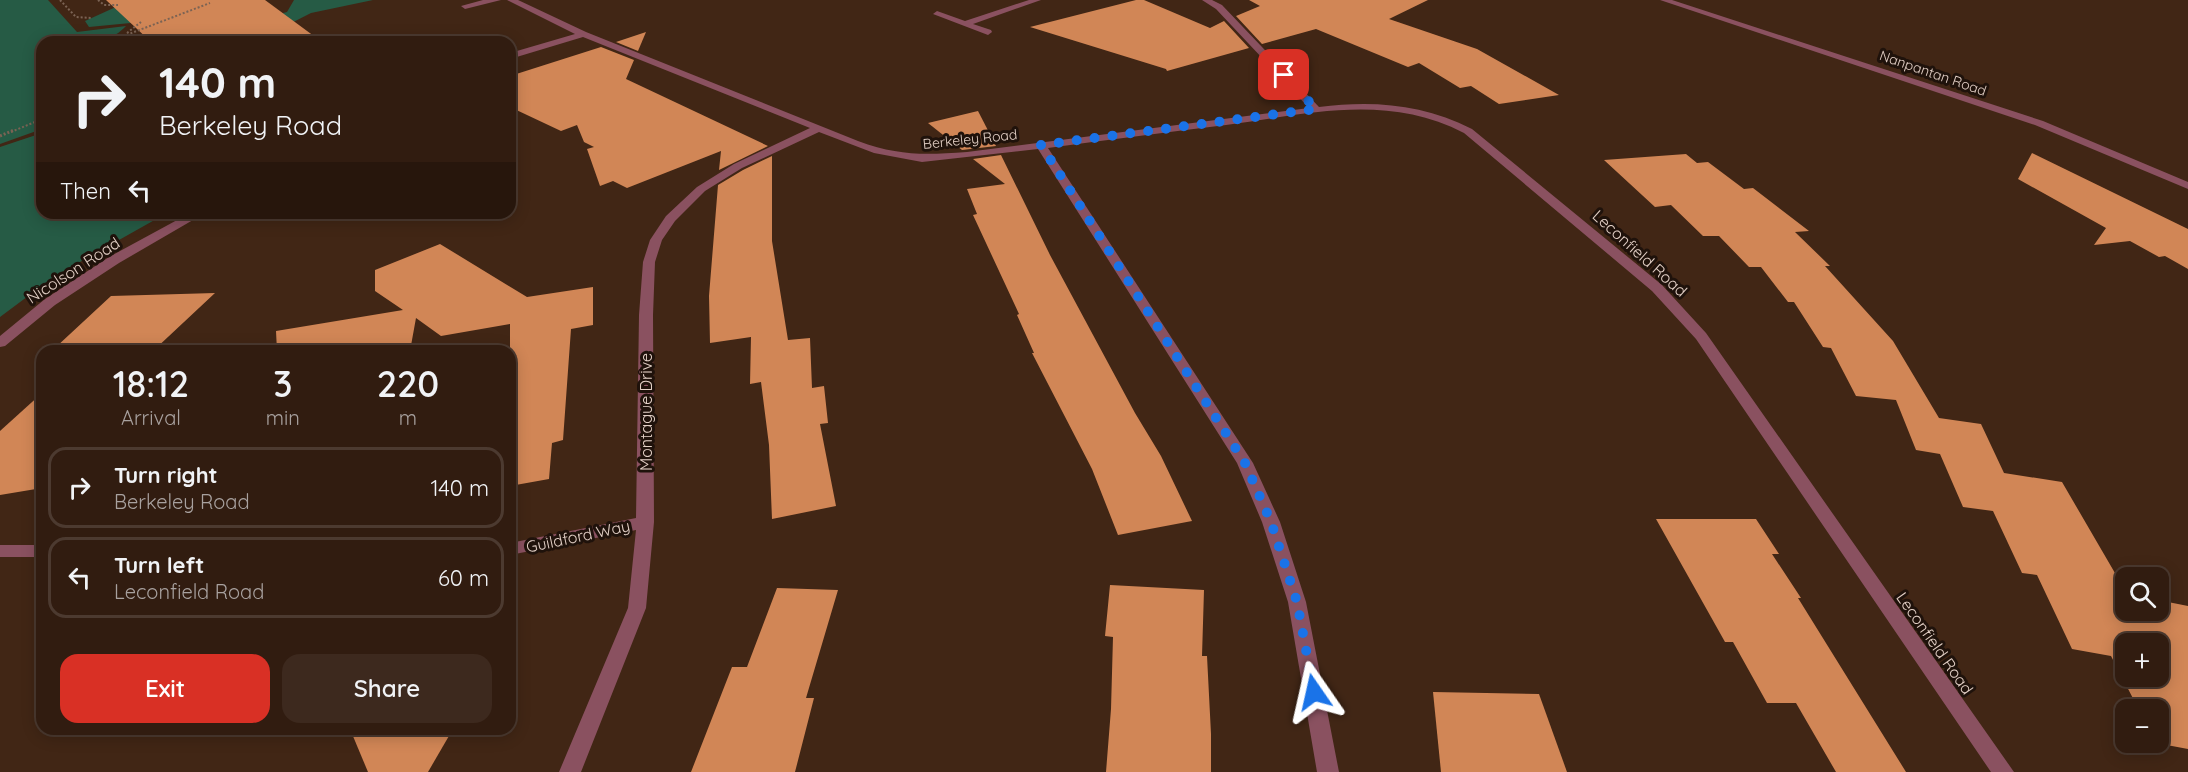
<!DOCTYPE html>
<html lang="en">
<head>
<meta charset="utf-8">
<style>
  body { margin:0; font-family:Quicksand,sans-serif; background:#3d291e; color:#f1f3f6; height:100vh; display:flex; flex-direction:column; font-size:22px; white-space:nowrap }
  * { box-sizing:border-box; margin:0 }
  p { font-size:20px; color:#a8a19f }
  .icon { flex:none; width:33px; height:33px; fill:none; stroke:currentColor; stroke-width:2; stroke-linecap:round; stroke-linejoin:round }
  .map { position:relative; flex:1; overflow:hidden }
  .sheet { position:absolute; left:36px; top:345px; width:480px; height:390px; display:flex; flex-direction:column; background:#311c10; border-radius:18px; box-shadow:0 3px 15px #0003,0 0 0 2px #4c3a30 }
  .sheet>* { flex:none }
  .banner { position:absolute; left:36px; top:36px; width:480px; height:183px; border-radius:18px; box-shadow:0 3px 15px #0003,0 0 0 2px #4c3a30; background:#311c10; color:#f1f3f6; overflow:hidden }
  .tools { position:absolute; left:2115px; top:567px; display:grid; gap:12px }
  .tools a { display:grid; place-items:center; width:54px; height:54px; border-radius:12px; background:#311c10; box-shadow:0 3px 15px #0003,0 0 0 2px #4c3a30; font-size:30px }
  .pin { position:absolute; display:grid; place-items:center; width:51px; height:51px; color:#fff; margin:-26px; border-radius:12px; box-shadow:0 3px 9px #0006 }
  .me { position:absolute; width:66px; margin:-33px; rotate:349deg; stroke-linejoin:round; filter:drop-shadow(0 0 4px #0008) }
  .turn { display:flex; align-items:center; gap:21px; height:126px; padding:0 24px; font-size:27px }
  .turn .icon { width:78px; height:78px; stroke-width:2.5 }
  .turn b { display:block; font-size:42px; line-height:51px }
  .then { display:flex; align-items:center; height:57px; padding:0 24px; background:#0003; gap:12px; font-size:22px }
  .eta { display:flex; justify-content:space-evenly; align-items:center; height:102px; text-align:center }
  .eta b { font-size:36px; font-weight:600; line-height:42px }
  .cta { display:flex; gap:12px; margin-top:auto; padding:12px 24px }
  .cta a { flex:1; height:69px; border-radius:18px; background:#d93025; color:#fff; font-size:24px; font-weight:600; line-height:69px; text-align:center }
  .cta a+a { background:#3d291e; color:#f1f3f6 }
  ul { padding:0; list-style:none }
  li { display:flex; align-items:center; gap:18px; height:81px; margin:0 12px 9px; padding:0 12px; border:3px solid #4c3a30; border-radius:18px }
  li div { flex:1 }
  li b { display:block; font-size:22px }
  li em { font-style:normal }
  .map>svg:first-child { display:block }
</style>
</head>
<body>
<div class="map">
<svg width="2188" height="772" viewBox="0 0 2188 772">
  <rect width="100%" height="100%" fill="#412615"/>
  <g fill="#265b45">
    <path d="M 0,0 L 48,0 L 77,32 L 126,26 C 105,49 71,42 42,42 L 42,129 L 0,144 Z"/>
    <path d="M 294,0 L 373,0 L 311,13 L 254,42 L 195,42 L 234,26 L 287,12 Z"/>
    <path d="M 118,6 L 141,22 L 89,27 L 85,21 Z"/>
    <path d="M 42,133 L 42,213 L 167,213 L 55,276 L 0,317 L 0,147 Z"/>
  </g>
  <g fill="#d18656" fill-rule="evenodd">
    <path d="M 106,0 L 265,0 L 322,42 L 151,42 Z"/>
    <path d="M 1136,0 L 1144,0 L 1210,28 L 1224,21 L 1249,48 L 1167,71 L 1166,69 L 1030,27 Z"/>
    <path d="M 1249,0 L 1428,0 L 1389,19 L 1477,49 L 1559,95 L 1499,104 L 1471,86 L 1460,88 L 1419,63 L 1408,67 L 1316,29 L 1262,44 L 1236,16 L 1260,6 Z"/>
    <path d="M 646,32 L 638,51 L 616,42 Z"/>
    <path d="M 601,47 L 634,60 L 626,79 L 768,146 L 719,170 L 721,151 L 627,188 L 613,181 L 600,186 L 587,149 L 594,147 L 584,142 L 577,125 L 561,131 L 510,107 L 510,76 Z"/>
    <path d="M 978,111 L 996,146 L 962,150 L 928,123 Z"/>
    <path d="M 2032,153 L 2188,229 L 2188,269 L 2165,256 L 2159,257 L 2130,241 L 2094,245 L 2106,228 L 2018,179 Z"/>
    <path d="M 1686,154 L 1697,163 L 1708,162 L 1744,189 L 1753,188 L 1809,231 L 1795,232 L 1830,266 L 1825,266 L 1893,341 L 1939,418 L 1981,424 L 2004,473 L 2062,482 L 2126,592 L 2126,610 L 2158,610 L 2158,600 L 2188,606 L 2188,749 L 2156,743 L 2158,742 L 2158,710 L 2139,710 L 2111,656 L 2072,649 L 2037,575 L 2022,573 L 1993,511 L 1963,507 L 1940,454 L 1916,450 L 1896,400 L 1856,396 L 1831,348 L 1823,347 L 1794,302 L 1788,302 L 1761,267 L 1749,267 L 1719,236 L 1703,236 L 1671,205 L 1655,207 L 1604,160 ZM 2126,644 L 2158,644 L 2158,676 L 2126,676 Z"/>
    <path d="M 1001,155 L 1050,255 L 1135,413 L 1161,456 L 1192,521 L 1118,535 L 1092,469 L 1032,353 L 1034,353 L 1017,315 L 1019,314 L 973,215 L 977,214 L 967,189 L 1005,184 L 973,159 Z"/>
    <path d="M 772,156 L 772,241 L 788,340 L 810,338 L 812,388 L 824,386 L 828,423 L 820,424 L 836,506 L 772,519 L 769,445 L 761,382 L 750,384 L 751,337 L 710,343 L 709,296 L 718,185 L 743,170 Z"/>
    <path d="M 440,244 L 527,297 L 593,287 L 593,325 L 571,329 L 563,440 L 552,443 L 549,479 L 510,486 L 510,324 L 441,336 L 416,318 L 410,351 L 277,351 L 276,331 L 403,310 L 375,291 L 375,270 Z"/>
    <path d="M 215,293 L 153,351 L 91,351 L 97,345 L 56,347 L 111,296 Z"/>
    <path d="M 42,393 L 42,488 L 0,495 L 0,431 Z"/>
    <path d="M 1656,519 L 1756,519 L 1779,554 L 1772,554 L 1801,598 L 1798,598 L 1906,772 L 1836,772 L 1796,703 L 1767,703 L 1733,642 L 1725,642 Z"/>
    <path d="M 1110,585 L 1204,590 L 1202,656 L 1207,656 L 1211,734 L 1211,772 L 1106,772 L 1111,709 L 1113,637 L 1105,636 Z"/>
    <path d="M 777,588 L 838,590 L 806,698 L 814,698 L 795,772 L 691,772 L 732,667 L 747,667 Z"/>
    <path d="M 1433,692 L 1539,694 L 1567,772 L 1441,772 Z"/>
    <path d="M 350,729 L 453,729 L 428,772 L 368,772 Z"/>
  </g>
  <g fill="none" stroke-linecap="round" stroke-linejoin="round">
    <g stroke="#7b6354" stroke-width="2" stroke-dasharray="2 2" stroke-linecap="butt">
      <path d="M 60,0 L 76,17 L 91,18"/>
      <path d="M 98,0 L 104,5 L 118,5"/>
      <path d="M 127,33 L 141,22"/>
      <path d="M 108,42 L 210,3"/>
      <path d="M 11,132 L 42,119"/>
    </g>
    <path stroke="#7b6354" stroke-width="3" stroke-dasharray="2 2" stroke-linecap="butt" d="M 0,136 L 14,130"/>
    <g fill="#8a5160" fill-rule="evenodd">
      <path d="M 483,0 L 501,0 L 465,9 L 461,6 Z"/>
      <path d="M 507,0 L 518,0 L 586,32 L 858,141 C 899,156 924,155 967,152 L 1309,108 L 1216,9 L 1202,0 L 1212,0 L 1222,5 L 1319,107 C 1373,100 1423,104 1472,129 L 1662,285 L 1706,333 L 2014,772 L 1991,772 L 1696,339 L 1652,291 L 1464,133 C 1386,93 1309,114 1226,125 C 1167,132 1107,140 1048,148 L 1253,463 L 1280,522 L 1306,602 L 1339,772 L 1317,772 L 1288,602 L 1262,522 L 1237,463 L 1038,149 L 922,162 L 874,153 L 819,132 L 742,168 L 705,191 L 675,221 L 662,240 L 655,262 L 653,315 L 654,522 L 646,608 L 581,772 L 559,772 L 628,608 L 636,530 L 510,555 L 510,543 L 636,518 L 639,315 L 643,262 L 650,240 L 666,216 L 697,187 L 734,164 L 810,128 L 583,37 L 510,59 L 510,53 L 575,34 Z"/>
      <path d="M 1029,0 L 1041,0 L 973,24 L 991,30 L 992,32 L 988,35 L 933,14 L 937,11 L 965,21 Z"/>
      <path d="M 1660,0 L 1672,0 L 2043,121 L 2188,182 L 2188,189 L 2035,125 Z"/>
      <path d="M 190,213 L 205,213 L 119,263 L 55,305 L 5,346 L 0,347 L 0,336 L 45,299 L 109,257 Z"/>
      <rect x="0" y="545" width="42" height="12"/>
    </g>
  </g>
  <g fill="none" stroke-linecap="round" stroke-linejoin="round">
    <path stroke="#1a73e8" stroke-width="10" stroke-dasharray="0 18" d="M 1284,75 L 1316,109 L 1041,145 L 1245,463 L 1271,522 L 1297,602 L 1314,692"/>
  </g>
  <g text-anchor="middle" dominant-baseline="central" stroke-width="6" stroke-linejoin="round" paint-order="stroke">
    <g font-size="14" fill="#e4d1c7" stroke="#1f120b">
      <text transform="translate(1933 73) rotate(19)">Nanpantan Road</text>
      <text transform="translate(970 139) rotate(-6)">Berkeley Road</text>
    </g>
    <g font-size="16" fill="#e4d1c7" stroke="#1f120b">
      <text transform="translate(1640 253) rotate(42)">Leconfield Road</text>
      <text transform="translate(73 270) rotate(-33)">Nicolson Road</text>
      <text transform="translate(646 412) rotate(-90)">Montague Drive</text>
      <text transform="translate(578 536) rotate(-12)">Guildford Way</text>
      <text transform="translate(1935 643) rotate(55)">Leconfield Road</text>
    </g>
  </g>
</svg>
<div class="tools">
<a><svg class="icon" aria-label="search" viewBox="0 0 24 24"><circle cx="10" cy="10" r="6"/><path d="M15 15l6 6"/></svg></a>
<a>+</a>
<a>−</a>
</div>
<div class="pin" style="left:1284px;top:75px;background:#d93025"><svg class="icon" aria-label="arrive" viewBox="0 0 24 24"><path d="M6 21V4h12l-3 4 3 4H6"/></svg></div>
<svg class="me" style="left:1314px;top:692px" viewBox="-20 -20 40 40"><path d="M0-17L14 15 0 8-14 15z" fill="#1a73e8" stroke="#fff" stroke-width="4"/></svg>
<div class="banner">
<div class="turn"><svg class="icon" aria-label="right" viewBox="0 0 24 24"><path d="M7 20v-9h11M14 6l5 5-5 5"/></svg><div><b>140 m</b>Berkeley Road</div></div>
<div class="then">Then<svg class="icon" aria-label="left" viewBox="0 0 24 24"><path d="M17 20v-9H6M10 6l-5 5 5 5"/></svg></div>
</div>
<section class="sheet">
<div class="eta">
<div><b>18:12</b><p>Arrival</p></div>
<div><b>3</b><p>min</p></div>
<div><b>220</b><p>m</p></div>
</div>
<ul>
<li><svg class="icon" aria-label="right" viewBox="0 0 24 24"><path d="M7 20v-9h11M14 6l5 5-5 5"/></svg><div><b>Turn right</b><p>Berkeley Road</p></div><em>140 m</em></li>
<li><svg class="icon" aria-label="left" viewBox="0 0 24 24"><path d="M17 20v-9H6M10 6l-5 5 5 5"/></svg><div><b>Turn left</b><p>Leconfield Road</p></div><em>60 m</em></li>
</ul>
<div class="cta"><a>Exit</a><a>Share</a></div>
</section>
</div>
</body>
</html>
